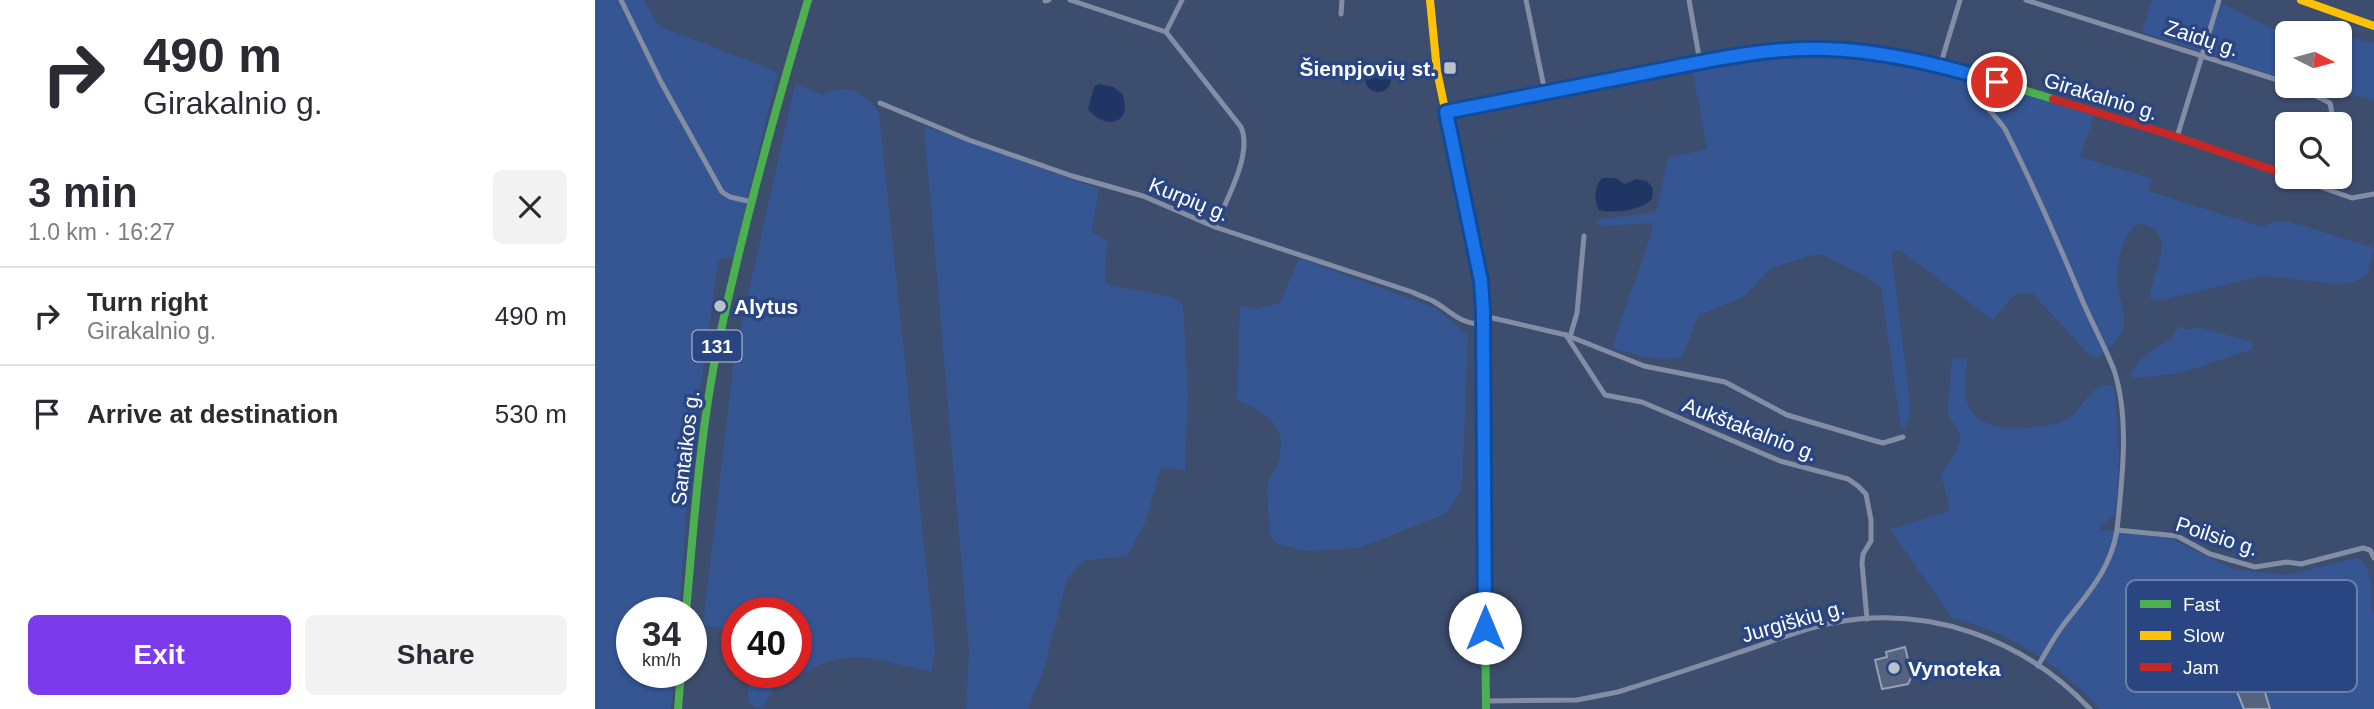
<!DOCTYPE html>
<html lang="en">
<head>
<meta charset="utf-8">
<style>
  body { margin:0; font-family:Arial,sans-serif; background:#f2f2f3; color:#2b2b33; height:100vh; display:flex; flex-direction:column; font-size:26px; white-space:nowrap }
  * { box-sizing:border-box; margin:0 }
  p { font-size:23px; color:#7c7c81 }
  .icon { flex:none; width:38px; height:38px; fill:none; stroke:currentColor; stroke-width:2; stroke-linecap:round; stroke-linejoin:round }
  .map { position:relative; flex:1; overflow:hidden }
  .sheet { display:flex; flex-direction:column; background:#fff; width:595px }
  .sheet>* { flex:none }
  .hud { background:#fff; color:#2b2b33; overflow:hidden }
  .needle { width:46px; rotate:96deg }
  .controls { position:absolute; left:1680px; top:21px; display:grid; gap:14px }
  .controls a { display:grid; place-items:center; width:77px; height:77px; border-radius:10px; background:#fff; box-shadow:0 2px 5px #0004; font-size:35px }
  .speed { position:absolute; left:21px; top:597px; display:flex; gap:14px; font-size:35px; font-weight:700; text-align:center }
  .speed>* { display:grid; place-content:center; width:91px; height:91px; border-radius:50%; background:#fff; box-shadow:0 2px 5px #0004; line-height:1 }
  .speed small { font-size:18px; font-weight:400 }
  .speed .limit { border:10px solid #d22; background:#fff; color:#111 }
  .pin { position:absolute; display:grid; place-items:center; width:60px; height:60px; color:#fff; margin:-30px; border:4px solid #fff; border-radius:50%; box-shadow:0 2px 7px #0007 }
  .me { position:absolute; width:77px; margin:-38px; rotate:0deg; stroke-linejoin:round; filter:drop-shadow(0 0 5px #0008) }
  .turn { display:flex; align-items:center; gap:24px; height:147px; padding:0 28px; font-size:32px }
  .turn .icon { width:91px; height:91px; stroke-width:2.5 }
  .turn b { display:block; font-size:49px; line-height:60px }
  .round { display:grid; place-items:center; flex:none; width:74px; height:74px; border-radius:10px; background:#f2f2f3 }
  .overview { display:flex; align-items:center; justify-content:space-between; height:119px; padding:0 28px }
  h1 { font-size:42px; font-weight:700; line-height:52px }
  .primary-button { display:flex; gap:14px; margin-top:auto; padding:14px 28px }
  .primary-button a { flex:1; height:80px; border-radius:10px; background:#7c3aed; color:#fff; font-size:28px; font-weight:700; line-height:80px; text-align:center }
  .primary-button a+a { background:#f2f2f3; color:#2b2b33 }
  ul { padding:0; list-style:none }
  li { display:flex; align-items:center; gap:21px; height:98px; padding:0 28px; border-top:2px solid #e1e1e2 }
  li div { flex:1 }
  li b { display:block; font-size:26px }
  li em { font-style:normal }
  main { display:flex; flex:1; min-height:0 }
  .map>svg:first-child { display:block }
</style>
</head>
<body>
<main>
<section class="sheet">
<div class="hud">
<div class="turn"><svg class="icon" aria-label="right" viewBox="0 0 24 24"><path d="M7 20v-9h11M14 6l5 5-5 5"/></svg><div><b>490 m</b>Girakalnio g.</div></div>
</div>
<div class="overview"><div><h1>3 min</h1><p>1.0 km · 16:27</p></div><a class="round"><svg class="icon" aria-label="close" viewBox="0 0 24 24"><path d="M6 6l12 12M18 6L6 18"/></svg></a></div>
<ul>
<li><svg class="icon" aria-label="right" viewBox="0 0 24 24"><path d="M7 20v-9h11M14 6l5 5-5 5"/></svg><div><b>Turn right</b><p>Girakalnio g.</p></div><em>490 m</em></li>
<li><svg class="icon" aria-label="arrive" viewBox="0 0 24 24"><path d="M6 21V4h12l-3 4 3 4H6"/></svg><div><b>Arrive at destination</b></div><em>530 m</em></li>
</ul>
<div class="primary-button"><a>Exit</a><a>Share</a></div>
</section>
<div class="map">
<svg width="1779" height="709" viewBox="0 0 1779 709">
  <rect width="100%" height="100%" fill="#3d4d6e"/>
  <g fill="#355593">
    <path d="M 0,0 L 49,0 L 64,26 L 180,71 L 182,76 L 138,257 L 126,259 L 123,263 L 96,454 L 84,612 L 37,612 L 37,672 L 79,672 L 76,709 L 0,709 Z"/>
    <path d="M 1557,0 L 1620,0 L 1692,36 L 1692,80 L 1547,32 Z"/>
    <path d="M 1745,36 L 1779,43 L 1779,100 L 1762,96 L 1735,96 L 1711,86 L 1745,86 Z"/>
    <path d="M 1244,52 L 1355,72 L 1499,116 L 1485,157 L 1558,179 L 1554,191 L 1667,227 L 1679,222 L 1693,221 L 1779,248 L 1772,275 L 1756,283 L 1743,284 L 1667,276 L 1563,301 L 1556,299 L 1555,295 C 1559,268 1585,231 1544,224 C 1527,230 1521,267 1523,284 C 1524,297 1532,315 1528,328 C 1524,341 1513,350 1503,358 L 1496,357 L 1437,293 L 1422,293 L 1397,320 L 1305,250 L 1299,251 L 1297,256 L 1316,411 L 1310,428 L 1306,428 L 1286,288 L 1275,279 L 1227,255 L 1217,255 L 1175,269 L 1149,297 L 1104,315 L 1087,356 C 1065,363 1040,355 1018,348 C 1028,305 1049,266 1058,223 L 1006,226 L 1000,220 L 1061,212 L 1073,158 L 1112,149 L 1097,69 L 1172,56 Z"/>
    <path d="M 200,84 L 228,95 C 251,81 270,93 284,112 L 340,650 L 337,672 C 266,657 253,643 188,686 L 180,685 L 169,707 L 160,708 L 154,702 L 153,692 L 158,672 L 201,672 L 201,612 L 142,612 L 142,635 L 138,630 L 108,625 L 139,358 Z"/>
    <path d="M 329,126 L 504,189 L 497,232 L 512,241 L 510,284 L 577,297 L 588,305 L 593,392 L 590,471 L 566,467 L 550,523 L 532,556 L 488,561 L 472,579 L 450,666 L 433,709 L 371,709 L 374,651 Z"/>
    <path d="M 704,258 L 841,308 L 873,335 L 867,491 L 850,514 L 764,548 L 711,551 L 683,544 L 675,536 C 675,522 670,492 673,480 C 675,475 680,471 682,466 C 695,428 674,413 642,400 L 645,305 L 660,309 L 685,303 Z"/>
    <path d="M 1584,326 L 1594,330 L 1603,327 L 1657,342 L 1658,349 L 1586,373 L 1541,378 L 1536,376 C 1540,359 1561,346 1576,340 Z"/>
    <path d="M 1357,358 L 1372,359 C 1371,371 1369,384 1371,397 C 1375,425 1409,431 1432,428 C 1446,426 1461,426 1474,418 C 1488,409 1500,377 1519,387 C 1524,431 1526,471 1520,514 L 1504,529 L 1577,539 L 1638,569 L 1692,575 L 1762,558 C 1779,565 1776,591 1776,610 L 1779,613 L 1779,709 L 1505,709 C 1466,666 1414,631 1357,618 L 1295,529 L 1355,511 L 1346,474 C 1361,450 1377,439 1352,416 Z"/>
  </g>
  <g fill="#203564">
    <circle cx="783" cy="79" r="13"/>
    <path d="M 503,84 L 519,87 L 528,95 C 537,127 508,129 493,109 L 499,87 Z"/>
    <path d="M 1008,178 L 1021,178 L 1029,184 L 1042,179 L 1052,181 L 1058,189 L 1057,199 C 1046,210 1020,214 1004,210 C 999,202 999,184 1008,178 Z"/>
  </g>
  <g fill="#56637e" stroke="#96a0b3" stroke-width="2">
    <path d="M 1310,647 L 1317,676 L 1313,684 L 1287,689 L 1280,660 L 1292,657 L 1291,652 Z"/>
    <path d="M 1652,666 L 1659,670 L 1663,669 L 1675,709 L 1649,709 L 1638,682 L 1647,668 Z"/>
  </g>
  <g fill="none" stroke-linecap="round" stroke-linejoin="round">
    <g stroke="#838ea4" stroke-width="5">
      <path d="M 26,0 L 66,82 L 127,192 L 135,197 L 157,202"/>
      <path d="M 475,0 L 571,32 L 646,127 C 658,154 631,200 620,227"/>
      <path d="M 931,0 L 950,92"/>
      <path d="M 1094,0 L 1105,62"/>
      <path d="M 1431,0 L 1692,83"/>
      <path d="M 450,1 L 454,0"/>
      <path d="M 746,14 L 747,0"/>
      <path d="M 571,32 L 587,0"/>
      <path d="M 1345,66 L 1365,0"/>
      <path d="M 1375,74 C 1372,94 1402,114 1411,131 C 1439,187 1464,244 1488,302 C 1498,325 1510,347 1519,370 C 1535,419 1527,480 1522,530"/>
      <path d="M 1700,86 L 1735,103 L 1739,124"/>
      <path d="M 285,103 L 374,140 L 477,176 L 548,196 L 620,227 L 817,292 C 823,295 832,298 838,301 C 857,312 866,325 889,324"/>
      <path d="M 1582,137 L 1624,0"/>
      <path d="M 1697,177 L 1757,198 L 1779,194"/>
      <path d="M 889,316 L 971,335 L 1049,366 L 1130,382 L 1192,415 L 1277,440 L 1288,443 L 1308,437"/>
      <path d="M 971,335 L 1010,395 L 1047,402 L 1185,461 L 1253,479 L 1263,486 L 1271,494 L 1276,520 L 1276,541 L 1268,554 L 1267,563 L 1272,619"/>
      <path d="M 975,337 L 982,313 L 989,236"/>
      <path d="M 1443,666 C 1451,652 1459,637 1469,624 C 1493,593 1516,569 1522,530 L 1582,536 L 1615,554 L 1660,567 L 1692,562 L 1706,564 L 1768,548 L 1775,550 L 1779,558"/>
      <path d="M 891,701 L 982,700 L 1023,692 C 1064,679 1105,666 1145,652 C 1176,642 1206,629 1237,623 C 1333,604 1429,639 1495,709"/>
    </g>
    <g stroke="#4caf50" stroke-width="8">
      <path d="M 851,112 L 1105,62 L 1181,51 L 1250,50 L 1375,74 L 1458,99"/>
      <path d="M 889,491 L 891,709"/>
      <path d="M 91,612 C 99,522 105,432 123,344 C 148,228 179,113 213,0"/>
      <path d="M 83,709 L 86,672"/>
    </g>
    <g stroke="#ffc107" stroke-width="8">
      <path d="M 835,0 L 842,71 L 886,281 L 889,491"/>
      <path d="M 1706,0 L 1779,26"/>
    </g>
    <path stroke="#c62828" stroke-width="8" d="M 1458,99 L 1582,137 L 1692,175"/>
  </g>
  <g fill="none" stroke-linecap="round" stroke-linejoin="round">
    <g stroke="#114b97" stroke-width="18">
      <path id="route" d="M 890,628 L 888,310 L 886,281 L 851,112 C 919,99 987,85 1055,72 C 1112,61 1171,47 1229,49 C 1287,50 1347,65 1402,82"/>
    </g>
    <use href="#route" stroke="#1a73e8" stroke-width="12"/>
  </g>
  <g fill="#bbc1cc" stroke="#294682" stroke-width="2.5">
    <rect x="848" y="61" width="14" height="14" rx="3.5"/>
    <circle cx="125" cy="306" r="7"/>
    <circle cx="1299" cy="668" r="7"/>
  </g>
  <g text-anchor="middle" dominant-baseline="central" stroke-width="7" stroke-linejoin="round" paint-order="stroke">
    <rect fill="#294682" stroke="#bfc8da" stroke-width="2" x="97.5" y="330.5" width="49" height="31" rx="5"/>
    <g font-size="19" font-weight="bold" fill="#fff">
      <text x="122" y="346">131</text>
    </g>
    <g font-size="21" fill="#fff" stroke="#294682">
      <text transform="translate(1607 38) rotate(18)">Zaidų g.</text>
      <text transform="translate(1506 96) rotate(17)">Girakalnio g.</text>
      <text transform="translate(594 199) rotate(22)">Kurpių g.</text>
      <text transform="translate(1155 429) rotate(21)">Aukštakalnio g.</text>
      <text transform="translate(90 448) rotate(-83)">Santaikos g.</text>
      <text transform="translate(1622 536) rotate(18)">Poilsio g.</text>
      <text transform="translate(1198 621) rotate(-16)">Jurgiškių g.</text>
    </g>
    <g font-size="21" font-weight="bold" fill="#fff" stroke="#294682" text-anchor="start">
      <text x="841" y="68" text-anchor="end">Šienpjovių st.</text>
      <text x="139" y="306">Alytus</text>
      <text x="1313" y="668">Vynoteka</text>
    </g>
  </g>
  <rect x="1531" y="580" width="231" height="112" rx="10" fill="#294682" stroke="#697ea8" stroke-width="2"/>
  <rect x="1545" y="600" width="31" height="8" fill="#4caf50"/>
  <rect x="1545" y="631" width="31" height="9" fill="#ffc107"/>
  <rect x="1545" y="663" width="31" height="8" fill="#c62828"/>
  <g font-size="19" fill="#fff">
    <text x="1588" y="611">Fast</text>
    <text x="1588" y="642">Slow</text>
    <text x="1588" y="674">Jam</text>
  </g>
</svg>
<div class="controls">
<a><svg class="needle" viewBox="-14 -14 28 28"><path d="M0-13l5 13h-10z" fill="#e53935"/><path d="M0 13l5-13h-10z" fill="#7c7c81"/></svg></a>
<a><svg class="icon" aria-label="search" viewBox="0 0 24 24"><circle cx="10" cy="10" r="6"/><path d="M15 15l6 6"/></svg></a>
</div>
<div class="speed"><div>34<small>km/h</small></div><div class="limit">40</div></div>
<div class="pin" style="left:1402px;top:82px;background:#d93025"><svg class="icon" aria-label="arrive" viewBox="0 0 24 24"><path d="M6 21V4h12l-3 4 3 4H6"/></svg></div>
<svg class="me" style="left:890px;top:628px" viewBox="-20 -20 40 40"><circle r="19" fill="#fff"/><path d="M0-13L10 11 0 6-10 11z" fill="#1a73e8"/></svg>
</div>
</main>
</body>
</html>
